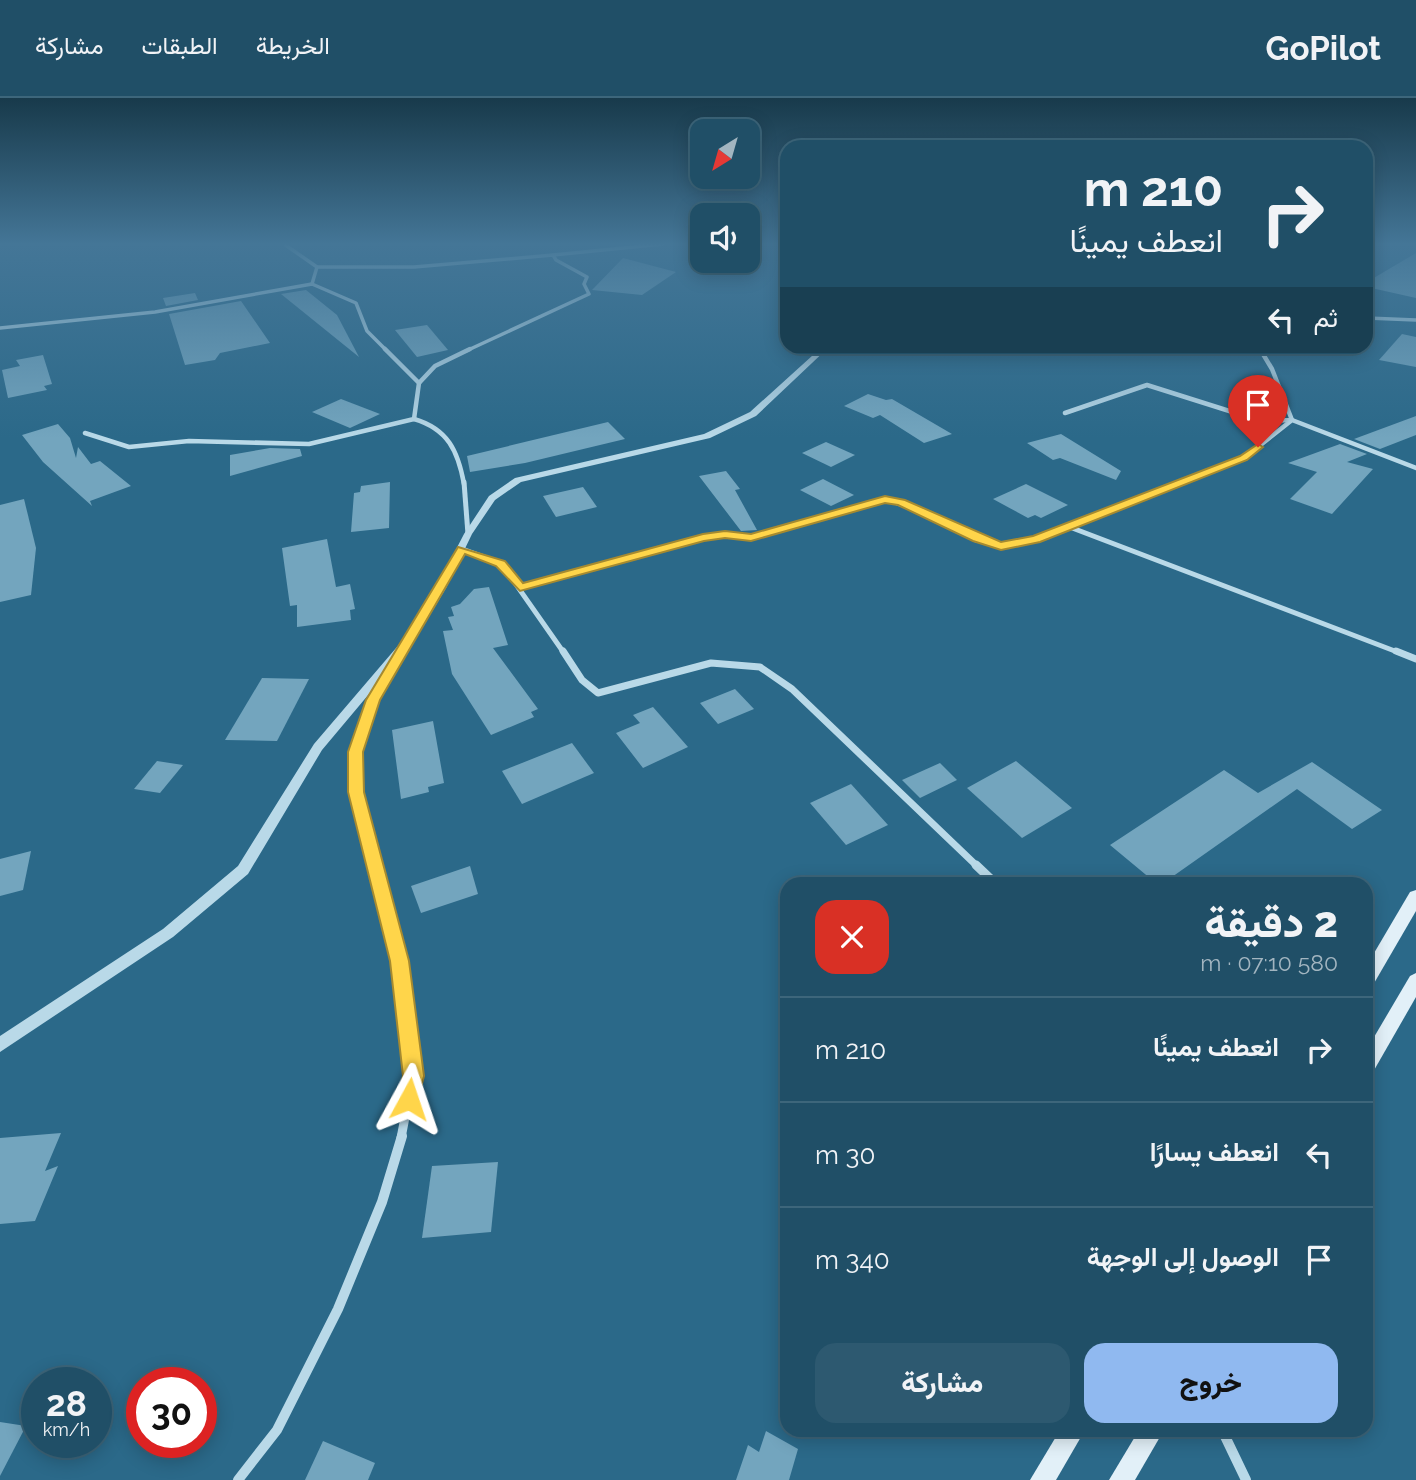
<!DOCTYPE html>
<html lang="ar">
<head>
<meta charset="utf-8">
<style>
  body { margin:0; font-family:Raleway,Vazirmatn,sans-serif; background:#2d5970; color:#f1f3f6; direction:rtl; height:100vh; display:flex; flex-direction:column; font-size:26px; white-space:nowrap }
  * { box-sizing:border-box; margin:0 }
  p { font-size:23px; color:#a2b5c0 }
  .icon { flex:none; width:38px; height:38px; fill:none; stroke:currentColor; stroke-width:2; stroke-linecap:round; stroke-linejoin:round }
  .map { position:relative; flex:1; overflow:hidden; direction:ltr }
  .details { position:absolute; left:780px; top:779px; width:593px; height:560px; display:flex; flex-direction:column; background:#204f67; border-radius:21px; box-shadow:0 4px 18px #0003,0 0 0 2px #3d667b; direction:rtl }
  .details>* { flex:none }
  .guide { position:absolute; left:780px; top:42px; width:593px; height:214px; border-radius:21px; box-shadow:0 4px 18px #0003,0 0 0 2px #3d667b; direction:rtl; background:#204f67; color:#f1f3f6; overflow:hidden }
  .needle { width:46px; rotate:217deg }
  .buttons { position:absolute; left:690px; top:21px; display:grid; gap:14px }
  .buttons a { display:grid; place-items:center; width:70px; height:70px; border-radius:14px; background:#204f67; box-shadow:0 4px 18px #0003,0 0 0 2px #3d667b; font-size:35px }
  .speed { position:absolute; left:21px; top:1269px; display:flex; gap:14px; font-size:35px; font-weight:700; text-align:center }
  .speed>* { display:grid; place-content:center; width:91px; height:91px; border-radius:50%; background:#204f67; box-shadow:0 4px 18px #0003,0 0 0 2px #3d667b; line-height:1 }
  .speed small { font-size:18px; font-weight:400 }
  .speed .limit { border:10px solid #d22; background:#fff; color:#111 }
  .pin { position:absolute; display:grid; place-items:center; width:60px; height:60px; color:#fff; margin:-72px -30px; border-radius:50% 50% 50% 0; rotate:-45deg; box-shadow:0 0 7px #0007 }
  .pin .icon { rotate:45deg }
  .me { position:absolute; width:77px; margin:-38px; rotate:5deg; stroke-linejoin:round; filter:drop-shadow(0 0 5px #0008) }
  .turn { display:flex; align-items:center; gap:24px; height:147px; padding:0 35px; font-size:32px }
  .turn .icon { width:91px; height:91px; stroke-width:2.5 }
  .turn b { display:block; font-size:49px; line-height:60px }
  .then { display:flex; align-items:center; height:66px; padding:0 35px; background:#0003; gap:14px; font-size:26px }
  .round { display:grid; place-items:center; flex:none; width:74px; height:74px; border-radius:21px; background:#2d5970 }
  .head { display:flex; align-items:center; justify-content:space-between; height:119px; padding:0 35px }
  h1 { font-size:42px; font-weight:800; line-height:52px }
  .action { display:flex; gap:14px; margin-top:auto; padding:14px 35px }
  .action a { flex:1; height:80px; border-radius:21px; background:#90b9f0; color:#111; font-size:28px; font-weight:800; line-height:80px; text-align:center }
  .action a+a { background:#2d5970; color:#f1f3f6 }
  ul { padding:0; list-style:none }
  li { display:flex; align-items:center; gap:21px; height:105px; padding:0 35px; border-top:2px solid #3d667b }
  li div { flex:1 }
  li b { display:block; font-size:26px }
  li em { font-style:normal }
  header { display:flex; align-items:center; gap:42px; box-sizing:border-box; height:98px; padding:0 35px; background:#204f67; border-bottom:2px solid #3d667b }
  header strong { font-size:33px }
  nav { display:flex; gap:38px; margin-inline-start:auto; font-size:24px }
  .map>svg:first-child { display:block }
</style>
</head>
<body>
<header>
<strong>GoPilot</strong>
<nav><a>الخريطة</a><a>الطبقات</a><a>مشاركة</a></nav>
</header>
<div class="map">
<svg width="1416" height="1382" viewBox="0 0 1416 1382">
  <rect width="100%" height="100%" fill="#2b6989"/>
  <g fill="#73a5be">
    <path d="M 1416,155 L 1416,200 L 1367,189 L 1367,184 Z"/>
    <path d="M 623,160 L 676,174 L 642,197 L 592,192 Z"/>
    <path d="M 306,192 L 337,217 L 359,259 L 281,196 Z"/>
    <path d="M 195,195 L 198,202 L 166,208 L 163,200 Z"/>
    <path d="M 241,203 L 270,245 L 220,255 L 215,262 L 185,267 L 169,216 Z"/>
    <path d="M 427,227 L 448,252 L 417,259 L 395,232 Z"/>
    <path d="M 1402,236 L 1416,239 L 1416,269 L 1379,262 Z"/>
    <path d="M 43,257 L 52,286 L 44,288 L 47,292 L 8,300 L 2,272 L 20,268 L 16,262 Z"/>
    <path d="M 868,296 L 886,302 L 892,301 L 952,336 L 924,345 L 880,317 L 873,320 L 844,308 Z"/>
    <path d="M 341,301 L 380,316 L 350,330 L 312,314 Z"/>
    <path d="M 1416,318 L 1416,337 L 1380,351 L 1354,341 Z"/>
    <path d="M 608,324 L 625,341 L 525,365 L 470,374 L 467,358 Z"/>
    <path d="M 58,326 L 70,340 L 76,360 L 78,349 L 91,366 L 100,363 L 131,388 L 90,403 L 92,408 L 43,364 L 22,337 Z"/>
    <path d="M 1061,336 L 1121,373 L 1116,382 L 1060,360 L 1053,362 L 1027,345 Z"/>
    <path d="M 826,344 L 855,357 L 831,369 L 802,355 Z"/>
    <path d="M 1340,346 L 1367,356 L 1347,364 L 1373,371 L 1332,416 L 1290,401 L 1317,374 L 1288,365 Z"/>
    <path d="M 270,350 L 300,351 L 302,358 L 230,378 L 230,357 Z"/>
    <path d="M 726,373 L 740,391 L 735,392 L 757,432 L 741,433 L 699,378 Z"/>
    <path d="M 823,381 L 854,397 L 831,408 L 800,392 Z"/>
    <path d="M 390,384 L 389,430 L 351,434 L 354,395 L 360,394 L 361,388 Z"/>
    <path d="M 1026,386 L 1068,407 L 1041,420 L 1035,417 L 1028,420 L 993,401 Z"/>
    <path d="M 583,389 L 597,409 L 556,419 L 543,398 Z"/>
    <path d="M 24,401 L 36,450 L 31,497 L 0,504 L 0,407 Z"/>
    <path d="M 327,441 L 336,489 L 350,486 L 355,511 L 350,512 L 351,522 L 297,529 L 297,507 L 290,508 L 282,450 Z"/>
    <path d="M 489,489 L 508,547 L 493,550 L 538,611 L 531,614 L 534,619 L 491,637 L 452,576 L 443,533 L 453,532 L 448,519 L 454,518 L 451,509 L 460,506 L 474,491 Z"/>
    <path d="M 262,580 L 309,581 L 277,643 L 225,642 Z"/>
    <path d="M 735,591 L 754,611 L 718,626 L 700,605 Z"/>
    <path d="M 653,609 L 688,649 L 643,670 L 616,635 L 640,625 L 633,617 Z"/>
    <path d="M 433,623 L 444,685 L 428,689 L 429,694 L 401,701 L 392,632 Z"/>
    <path d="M 572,645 L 594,675 L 522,706 L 502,673 Z"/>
    <path d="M 157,663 L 183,667 L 160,695 L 134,691 Z"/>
    <path d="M 1016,663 L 1072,710 L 1022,740 L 967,690 Z"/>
    <path d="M 1312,664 L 1382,712 L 1352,731 L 1297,691 L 1162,786 L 1157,786 L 1110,747 L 1224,672 L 1258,695 Z"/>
    <path d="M 940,665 L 957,682 L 920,700 L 902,682 Z"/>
    <path d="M 851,686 L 888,727 L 846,747 L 810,705 Z"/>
    <path d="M 31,753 L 23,792 L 0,798 L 0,761 Z"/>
    <path d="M 470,768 L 478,796 L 421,815 L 411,788 Z"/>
    <path d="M 61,1035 L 45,1073 L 58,1068 L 35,1123 L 0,1126 L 0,1040 Z"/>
    <path d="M 498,1064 L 491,1134 L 422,1140 L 432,1068 Z"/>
    <path d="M 0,1324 L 26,1328 L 0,1378 Z"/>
    <path d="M 766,1333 L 798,1351 L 789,1382 L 736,1382 L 748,1347 L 759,1354 Z"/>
    <path d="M 323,1343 L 375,1365 L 368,1382 L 305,1382 Z"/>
  </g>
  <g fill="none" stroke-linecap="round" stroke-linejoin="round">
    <g stroke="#b9d9e8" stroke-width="3.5">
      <path d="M 284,146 L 317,169"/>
      <path d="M 553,157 L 663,146"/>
      <path d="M 312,186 L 317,169 L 414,169 L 553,157 L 556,162 L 587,179 L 584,186 L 589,196 L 466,253"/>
      <path d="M 1367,220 L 1416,222"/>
      <path d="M 0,230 L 155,214 L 312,186 L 356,205 L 367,233 L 387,253"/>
      <path d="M 1258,248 L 1261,253"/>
    </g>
    <g stroke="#b9d9e8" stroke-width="4.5">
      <path d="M 419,285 L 435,268 L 470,251"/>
      <path d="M 1065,315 L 1147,287 L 1261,323 L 1292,322 L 1272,271 L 1260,251"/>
      <path d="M 414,321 C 448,331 458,353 464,386"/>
      <path d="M 85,335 L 129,349 L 189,343 L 309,346 L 414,321 L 419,285 L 385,251"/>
      <path d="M 1176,386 L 1244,360 L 1292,322 L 1416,370"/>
    </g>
    <g stroke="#b9d9e8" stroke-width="5">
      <path d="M 464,384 L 468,436"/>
      <path d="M 1067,428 L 1400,555"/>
      <path d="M 462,451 L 501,465 L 564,555"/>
      <path d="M 520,489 L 703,440 L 725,437 L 751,439 L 885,401 L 915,411 L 976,442 L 1006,448 L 1025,444 L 1181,384"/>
    </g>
    <g stroke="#b9d9e8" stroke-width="7">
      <path d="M 563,553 L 582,582 L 598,595 L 711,565 L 760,569 L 792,591 L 978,769"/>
      <path d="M 1396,553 L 1416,561"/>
      <path d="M 375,769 C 366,733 348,690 355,653 C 362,617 383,586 401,556"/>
    </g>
    <g stroke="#b9d9e8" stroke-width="9">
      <path d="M 375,767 L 399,863 L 413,978 L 401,1040"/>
      <path d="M 976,767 L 996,786"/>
    </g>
    <g stroke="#b9d9e8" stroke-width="10">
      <path d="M 1222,1332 L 1246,1382"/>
      <path d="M 238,1382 L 277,1332 L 338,1211 L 382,1104 L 402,1038"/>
    </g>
    <path fill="#b9d9e8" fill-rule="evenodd" d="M 823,248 L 830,248 L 756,318 L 710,340 L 521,384 L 495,402 L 472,436 L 446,490 L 416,540 L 322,652 L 248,776 L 173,839 L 0,954 L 0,938 L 163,831 L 238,768 L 314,646 L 408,536 L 436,490 L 464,436 L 489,398 L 515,380 L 704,336 L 750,314 Z"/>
    <g fill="#e2f0f8" fill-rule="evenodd">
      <path d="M 1416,792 L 1416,813 L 1373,887 L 1367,890 L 1367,867 L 1410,794 Z"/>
      <path d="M 1416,875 L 1416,899 L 1373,974 L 1367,977 L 1367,951 L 1410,878 Z"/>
      <path d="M 1060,1332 L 1085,1332 L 1056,1382 L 1030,1382 Z"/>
      <path d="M 1139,1332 L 1164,1332 L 1135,1382 L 1109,1382 Z"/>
    </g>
  </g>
  <linearGradient id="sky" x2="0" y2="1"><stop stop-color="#183a4b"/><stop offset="0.43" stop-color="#447697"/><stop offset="1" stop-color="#447697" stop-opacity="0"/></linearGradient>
  <rect width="1416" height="340" fill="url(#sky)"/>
  <path fill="#ffd54a" stroke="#a68a30" stroke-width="2" d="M 1258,346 L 1263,349 L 1247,362 L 1040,444 L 1001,452 L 973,443 L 898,407 L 885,405 L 751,443 L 725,440 L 704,443 L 520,493 L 496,468 L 465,456 L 380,602 L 363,654 L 364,694 L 409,863 L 424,978 L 416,1008 L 409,1012 L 401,1008 L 398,1001 L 403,978 L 390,863 L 348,694 L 348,654 L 366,602 L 458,449 L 505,463 L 523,485 L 703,436 L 725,433 L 751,436 L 885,398 L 905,402 L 1001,444 L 1033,438 L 1240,358 Z"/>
</svg>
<div class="buttons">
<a><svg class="needle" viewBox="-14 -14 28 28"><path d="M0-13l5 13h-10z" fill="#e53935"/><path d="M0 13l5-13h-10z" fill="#a2b5c0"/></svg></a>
<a><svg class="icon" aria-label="sound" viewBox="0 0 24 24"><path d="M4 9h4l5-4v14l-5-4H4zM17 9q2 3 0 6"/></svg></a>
</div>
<div class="speed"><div>28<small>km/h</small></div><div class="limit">30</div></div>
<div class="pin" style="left:1258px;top:349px;background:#d93025"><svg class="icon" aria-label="arrive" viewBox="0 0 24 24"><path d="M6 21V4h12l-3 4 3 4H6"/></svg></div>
<svg class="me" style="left:409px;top:1001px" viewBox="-20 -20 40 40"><path d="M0-17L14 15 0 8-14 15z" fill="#ffd54a" stroke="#fff" stroke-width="4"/></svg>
<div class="guide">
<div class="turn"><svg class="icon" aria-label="right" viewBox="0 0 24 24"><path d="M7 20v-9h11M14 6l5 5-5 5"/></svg><div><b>210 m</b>انعطف يمينًا</div></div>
<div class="then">ثم<svg class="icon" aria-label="left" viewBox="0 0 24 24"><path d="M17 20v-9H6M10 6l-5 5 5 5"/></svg></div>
</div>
<section class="details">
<div class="head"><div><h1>2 دقيقة</h1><p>580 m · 07:10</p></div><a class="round" style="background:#d93025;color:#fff"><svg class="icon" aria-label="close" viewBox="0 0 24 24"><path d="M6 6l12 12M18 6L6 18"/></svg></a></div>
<ul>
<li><svg class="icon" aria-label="right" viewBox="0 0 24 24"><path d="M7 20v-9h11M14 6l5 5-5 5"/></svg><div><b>انعطف يمينًا</b></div><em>210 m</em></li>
<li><svg class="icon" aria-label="left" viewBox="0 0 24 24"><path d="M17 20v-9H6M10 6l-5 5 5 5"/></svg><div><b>انعطف يسارًا</b></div><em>30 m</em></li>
<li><svg class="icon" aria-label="arrive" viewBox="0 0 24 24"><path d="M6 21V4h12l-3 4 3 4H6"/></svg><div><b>الوصول إلى الوجهة</b></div><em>340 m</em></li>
</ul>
<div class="action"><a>خروج</a><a>مشاركة</a></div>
</section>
</div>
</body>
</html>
